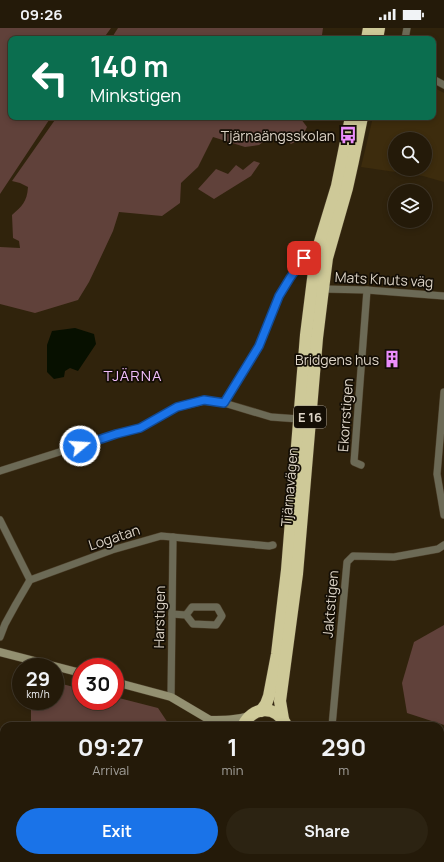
<!DOCTYPE html>
<html lang="en">
<head>
<meta charset="utf-8">
<style>
  body { margin:0; font-family:Manrope,sans-serif; background:#2c2312; color:#f1f3f6; height:100vh; display:flex; flex-direction:column; font-size:15px; white-space:nowrap }
  * { box-sizing:border-box; margin:0 }
  p { font-size:13px; color:#a3a19c }
  .icon { flex:none; width:22px; height:22px; fill:none; stroke:currentColor; stroke-width:2; stroke-linecap:round; stroke-linejoin:round }
  .map { position:relative; flex:1; overflow:hidden }
  .sheet { position:absolute; left:0px; top:694px; width:444px; height:140px; display:flex; flex-direction:column; background:#241a09; border-radius:12px 12px 0 0; box-shadow:0 2px 6px #0003,0 0 0 1px #41382a }
  .sheet>* { flex:none }
  .top-card { position:absolute; left:8px; top:8px; width:428px; height:84px; border-radius:8px; box-shadow:0 2px 6px #0003,0 0 0 1px #41382a; background:#0b6e4f; color:#fff; overflow:hidden }
  .tools { position:absolute; left:388px; top:104px; display:grid; gap:8px }
  .tools a { display:grid; place-items:center; width:44px; height:44px; border-radius:50%; background:#241a09; box-shadow:0 2px 6px #0003,0 0 0 1px #41382a; font-size:20px }
  .speed { position:absolute; left:12px; top:630px; display:flex; gap:8px; font-size:20px; font-weight:700; text-align:center }
  .speed>* { display:grid; place-content:center; width:52px; height:52px; border-radius:50%; background:#241a09; box-shadow:0 2px 6px #0003,0 0 0 1px #41382a; line-height:1 }
  .speed small { font-size:10px; font-weight:400 }
  .speed .limit { border:6px solid #d22; background:#fff; color:#111 }
  .pin { position:absolute; display:grid; place-items:center; width:34px; height:34px; color:#fff; margin:-17px; border-radius:8px; box-shadow:0 2px 6px #0006 }
  .me { position:absolute; width:44px; margin:-22px; rotate:72deg; stroke-linejoin:round; filter:drop-shadow(0 0 3px #0008) }
  .turn { display:flex; align-items:center; gap:14px; height:84px; padding:0 16px; font-size:18px }
  .turn .icon { width:52px; height:52px; stroke-width:2.5 }
  .turn b { display:block; font-size:28px; line-height:34px }
  .eta { display:flex; justify-content:space-evenly; align-items:center; height:68px; text-align:center }
  .eta b { font-size:24px; font-weight:700; line-height:28px }
  .button { display:flex; gap:8px; margin-top:auto; padding:8px 16px }
  .button a { flex:1; height:46px; border-radius:24px; background:#1a73e8; color:#fff; font-size:16px; font-weight:700; line-height:46px; text-align:center }
  .button a+a { background:#2c2312; color:#f1f3f6 }
  .status { display:flex; justify-content:space-between; align-items:center; height:28px; padding:0 20px; background:#241a09; direction:ltr }
  .status svg { height:11px; fill:currentColor }
  .map>svg:first-child { display:block }
</style>
</head>
<body>
<div class="status"><b>09:26</b><svg viewBox="0 0 49 12"><path d="M0 12V9h3v3zM5 12V6h3v6zM10 12V3h3v9zM15 12V0h3v12zM26 1h20v11H26zM47 4h2v5h-2z"/></svg></div>
<div class="map">
<svg width="444" height="834" viewBox="0 0 444 834">
  <rect width="100%" height="100%" fill="#30230c"/>
  <path fill="#3d2c0d" fill-rule="evenodd" d="M 433,59 L 444,65 L 444,154 L 423,148 L 361,139 L 373,89 L 433,89 ZM 395,111 L 425,111 L 425,141 L 395,141 Z"/>
  <g fill="#60413a">
    <path d="M 0,0 L 111,0 L 103,11 L 11,11 L 11,89 L 51,89 L 0,166 Z"/>
    <path d="M 118,0 L 323,0 L 322,7 L 319,11 L 111,11 Z"/>
    <path d="M 57,89 L 301,89 L 301,91 L 307,99 L 301,111 L 291,116 L 276,104 L 259,117 L 245,119 L 213,109 L 198,139 L 181,155 L 180,175 L 162,188 L 119,184 L 113,203 L 99,233 L 89,254 L 78,272 L 35,285 L 0,276 L 0,219 L 20,220 L 19,213 L 13,210 L 12,187 C 22,178 27,174 28,159 L 20,155 L 12,153 Z"/>
    <path d="M 254,133 L 260,135 L 251,148 L 214,171 L 198,161 L 216,141 L 228,146 L 236,137 L 243,142 Z"/>
    <path d="M 444,597 L 444,697 L 407,685 L 402,655 L 414,614 Z"/>
    <path d="M 55,654 L 81,661 L 81,673 L 115,673 L 115,669 L 158,680 L 170,698 L 31,698 L 31,673 L 55,673 Z"/>
    <path d="M 441,746 L 444,747 L 444,834 L 339,834 L 336,830 L 440,830 L 440,755 Z"/>
    <path d="M 34,830 L 229,830 L 228,834 L 34,834 Z"/>
  </g>
  <path fill="#071000" d="M 75,300 L 94,306 L 96,316 L 78,343 L 70,340 L 65,343 L 64,349 L 54,351 L 47,344 L 47,317 L 52,303 Z"/>
  <g fill="none" stroke-linecap="round" stroke-linejoin="round">
    <g stroke="#4c3f2a" stroke-width="8">
      <g id="street">
        <path d="M 405,11 L 407,0"/>
        <path d="M 433,51 L 444,57"/>
        <path d="M 323,261 L 367,262 L 444,268"/>
        <path d="M 444,364 L 437,446 L 444,487"/>
        <path d="M 224,375 L 259,318 L 279,269 L 290,250 L 304,230"/>
        <path d="M 361,437 L 354,434 L 367,262"/>
        <path d="M 0,443 L 116,406 L 140,400 L 177,379 L 204,373 L 224,375 L 271,389 L 299,391"/>
        <path d="M 0,492 L 30,552"/>
        <path d="M 172,586 L 186,587 L 193,596 L 216,597 L 222,588 L 217,579 L 192,579 L 186,587"/>
        <path d="M 0,609 L 5,596 L 16,576 L 30,552 L 112,522 L 161,508 L 269,518 L 273,517"/>
        <path d="M 171,669 L 173,509"/>
        <path d="M 332,698 L 347,534 L 353,528 L 394,529 L 438,521 L 444,517"/>
        <path d="M 440,743 L 444,744"/>
      </g>
    </g>
    <g stroke="#4c3f2a" stroke-width="9">
      <g id="secondary">
        <path d="M 0,624 L 81,645"/>
        <path d="M 115,654 L 171,669 L 220,698"/>
        <path d="M 210,692 C 224,692 236,692 249,688"/>
      </g>
    </g>
    <g stroke="#4c3f2a" stroke-width="13">
      <g id="highway">
        <path d="M 367,11 L 369,0"/>
        <path d="M 377,11 L 379,0"/>
        <path d="M 261,683 L 266,676 L 269,668 L 277,626 L 287,542 L 306,307 L 316,227 L 337,158 L 351,89"/>
        <path d="M 283,691 L 280,673 L 297,546 L 317,310 L 323,261 L 327,230 L 347,160 L 353,133 L 362,89"/>
        <path d="M 243,698 C 252,679 274,676 285,695"/>
        <path d="M 246,834 L 247,830"/>
        <path d="M 260,834 L 261,830"/>
      </g>
    </g>
    <use href="#street" stroke="#6c6a56" stroke-width="7"/>
    <use href="#secondary" stroke="#939071" stroke-width="8"/>
    <use href="#highway" stroke="#cec998" stroke-width="12"/>
  </g>
  <g fill="none" stroke-linecap="round" stroke-linejoin="round">
    <g stroke="#114b97" stroke-width="10">
      <path id="route" d="M 80,418 L 116,406 L 140,400 L 177,379 L 204,372 L 224,375 L 259,318 L 279,268 L 290,250 L 304,230"/>
    </g>
    <use href="#route" stroke="#1a73e8" stroke-width="7"/>
  </g>
  <defs>
    <g id="bus-bare" transform="scale(1.38)"><path d="M-5-6H5V4H4V6H2V4H-2V6H-4V4H-5ZM-3.5-4V0h7V-4ZM-3.5 1.2v1.5H-2V1.2ZM2 1.2v1.5H3.5V1.2Z" fill="#eb8dfc" stroke="#140e05" stroke-width="2.5" paint-order="stroke"/></g>
    <g id="building-bare" transform="scale(1.38)"><path d="M-4-6H4V6H1V3H-1V6H-4ZM-2.5-4.3h1.7v1.8h-1.7ZM.8-4.3h1.7v1.8H.8ZM-2.5-1h1.7V.8h-1.7ZM.8-1h1.7V.8H.8Z" fill="#eb8dfc" stroke="#140e05" stroke-width="2.5" paint-order="stroke"/></g>
  </defs>
  <g fill-rule="evenodd">
    <use href="#bus-bare" x="348" y="107"/>
    <use href="#building-bare" x="392" y="331"/>
  </g>
  <g text-anchor="middle" dominant-baseline="central" stroke-width="3.5" stroke-linejoin="round" paint-order="stroke">
    <rect fill="#140e05" stroke="#a1998d" stroke-width="1" x="294" y="378" width="32" height="22" rx="3"/>
    <g font-size="13" font-weight="bold" fill="#ddd4c7">
      <text x="310" y="389">E 16</text>
    </g>
    <g font-size="14" fill="#ddd4c7" stroke="#140e05" text-anchor="end">
      <text x="335" y="107">Tjärnaängsskolan</text>
      <text x="379" y="331">Bridgens hus</text>
    </g>
    <g font-size="14" fill="#ddd4c7" stroke="#140e05">
      <text transform="translate(384 251) rotate(3)">Mats Knuts väg</text>
      <text transform="translate(345 387) rotate(-86)">Ekorrstigen</text>
      <text transform="translate(289 459) rotate(-85)">Tjärnavägen</text>
      <text transform="translate(114 509) rotate(-18)">Logatan</text>
      <text transform="translate(330 576) rotate(-85)">Jaktstigen</text>
      <text transform="translate(159 589) rotate(-89)">Harstigen</text>
    </g>
    <g font-size="15" letter-spacing="1" fill="#f1bdfa" stroke="#140e05">
      <text x="133" y="347">TJÄRNA</text>
    </g>
  </g>
</svg>
<div class="tools">
<a><svg class="icon" aria-label="search" viewBox="0 0 24 24"><circle cx="10" cy="10" r="6"/><path d="M15 15l6 6"/></svg></a>
<a><svg class="icon" aria-label="layers" viewBox="0 0 24 24"><path d="M12 4l9 5-9 5-9-5zM3 14l9 5 9-5"/></svg></a>
</div>
<div class="speed"><div>29<small>km/h</small></div><div class="limit">30</div></div>
<div class="pin" style="left:304px;top:230px;background:#d93025"><svg class="icon" aria-label="arrive" viewBox="0 0 24 24"><path d="M6 21V4h12l-3 4 3 4H6"/></svg></div>
<svg class="me" style="left:80px;top:418px" viewBox="-20 -20 40 40"><circle r="17" fill="#1a73e8" stroke="#fff" stroke-width="3"/><path d="M0-11L8 9 0 5-8 9z" fill="#fff"/></svg>
<div class="top-card">
<div class="turn"><svg class="icon" aria-label="left" viewBox="0 0 24 24"><path d="M17 20v-9H6M10 6l-5 5 5 5"/></svg><div><b>140 m</b>Minkstigen</div></div>
</div>
<section class="sheet">
<div class="eta">
<div><b>09:27</b><p>Arrival</p></div>
<div><b>1</b><p>min</p></div>
<div><b>290</b><p>m</p></div>
</div>
<div class="button"><a>Exit</a><a>Share</a></div>
</section>
</div>
</body>
</html>
